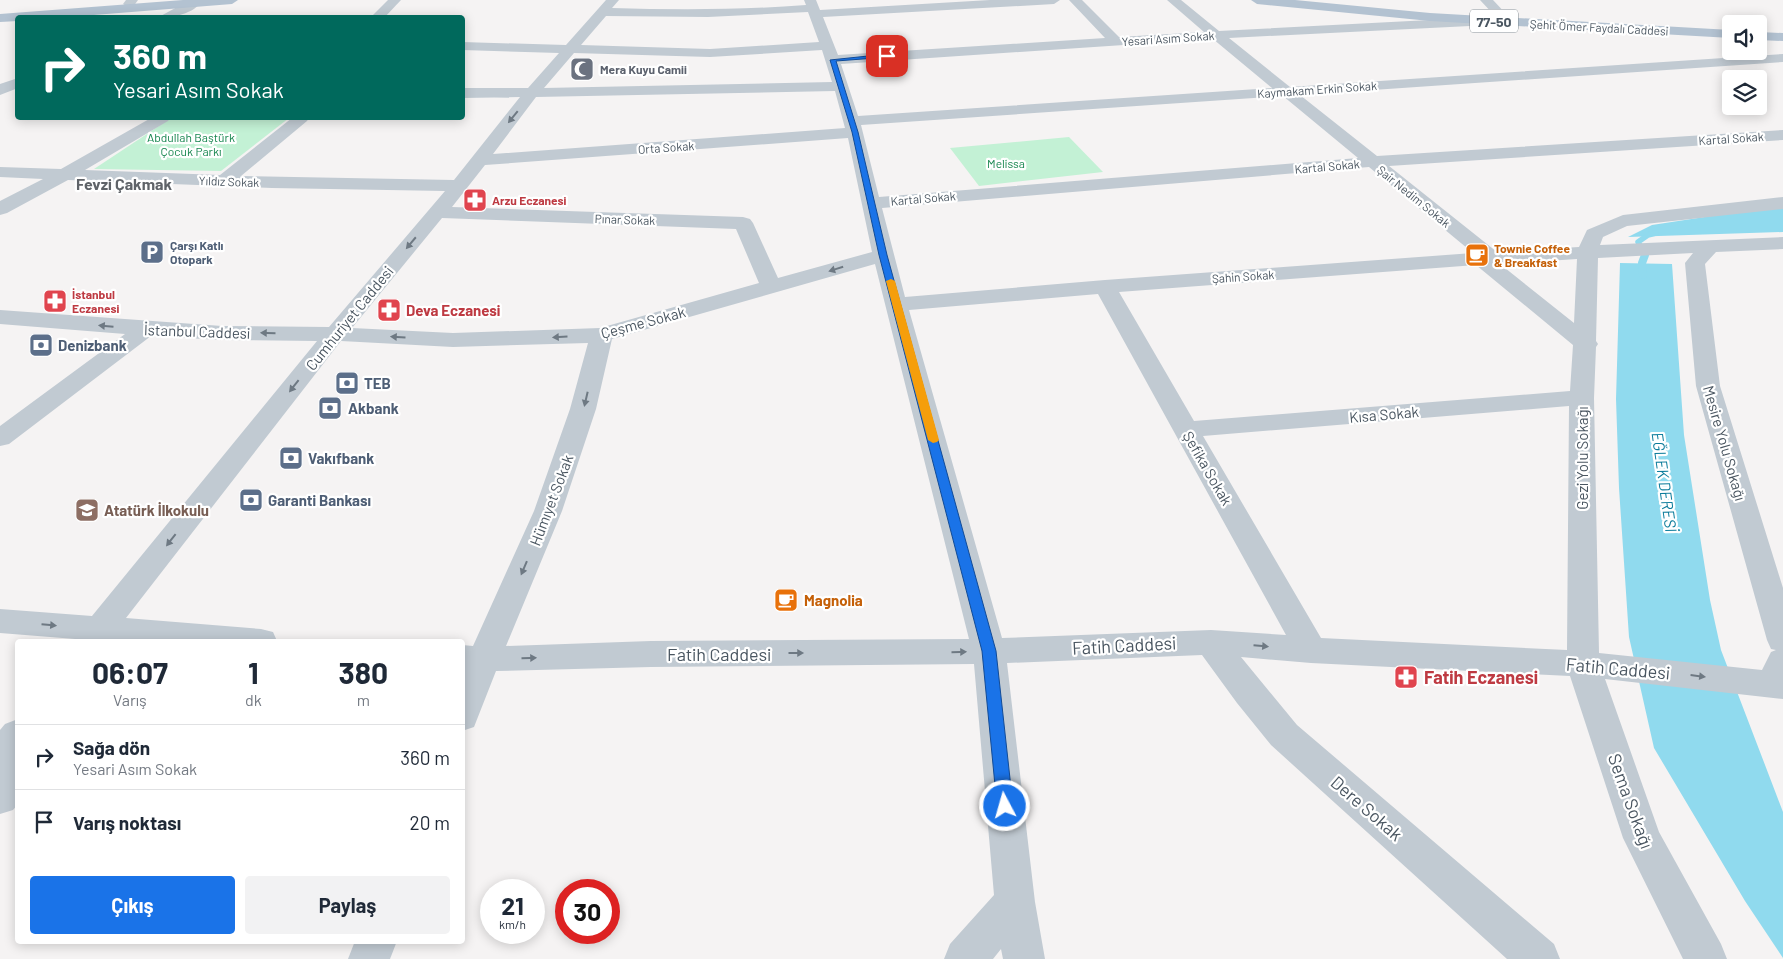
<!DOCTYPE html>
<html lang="tr">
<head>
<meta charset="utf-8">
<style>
  body { margin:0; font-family:Barlow,sans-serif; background:#f2f2f3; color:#1f2937; height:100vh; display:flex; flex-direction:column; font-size:19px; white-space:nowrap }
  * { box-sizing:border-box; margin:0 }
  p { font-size:16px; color:#747a83 }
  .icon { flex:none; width:28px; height:28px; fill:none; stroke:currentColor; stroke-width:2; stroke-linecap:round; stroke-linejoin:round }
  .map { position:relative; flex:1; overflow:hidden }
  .sheet { position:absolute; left:15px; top:639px; width:450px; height:305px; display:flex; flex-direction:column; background:#fff; border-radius:5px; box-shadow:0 2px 12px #0003 }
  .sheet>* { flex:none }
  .hud { position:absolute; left:15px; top:15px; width:450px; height:105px; border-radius:5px; box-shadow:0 2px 12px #0003; background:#00695c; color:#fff; overflow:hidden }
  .controls { position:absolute; left:1722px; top:15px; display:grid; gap:10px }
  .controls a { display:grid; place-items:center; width:45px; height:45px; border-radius:5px; background:#fff; box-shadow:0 2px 12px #0003; font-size:25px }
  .speed { position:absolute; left:480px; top:879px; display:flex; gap:10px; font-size:25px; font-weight:700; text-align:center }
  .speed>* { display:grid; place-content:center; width:65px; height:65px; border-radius:50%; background:#fff; box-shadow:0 2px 12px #0003; line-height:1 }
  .speed small { font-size:12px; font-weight:400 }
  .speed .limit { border:8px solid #d22; background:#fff; color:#111 }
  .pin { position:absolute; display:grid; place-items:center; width:42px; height:42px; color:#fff; margin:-21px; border-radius:10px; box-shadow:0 2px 8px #0006 }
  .me { position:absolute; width:55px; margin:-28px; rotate:354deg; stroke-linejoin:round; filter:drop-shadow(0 0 4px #0008) }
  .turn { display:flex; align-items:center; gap:18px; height:105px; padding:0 15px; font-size:22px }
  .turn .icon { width:65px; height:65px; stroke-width:2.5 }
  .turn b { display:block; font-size:35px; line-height:42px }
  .eta { display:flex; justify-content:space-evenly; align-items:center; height:85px; text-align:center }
  .eta b { font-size:30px; font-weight:700; line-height:35px }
  .button { display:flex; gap:10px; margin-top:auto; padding:10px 15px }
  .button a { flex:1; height:58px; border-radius:5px; background:#1a73e8; color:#fff; font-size:20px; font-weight:700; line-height:58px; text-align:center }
  .button a+a { background:#f2f2f3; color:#1f2937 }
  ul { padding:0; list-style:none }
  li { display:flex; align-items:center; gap:15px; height:65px; padding:0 15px; border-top:1px solid #e0e1e3 }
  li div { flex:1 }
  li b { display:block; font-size:19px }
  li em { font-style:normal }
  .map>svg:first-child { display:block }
</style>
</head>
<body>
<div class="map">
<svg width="1783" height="959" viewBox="0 0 1783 959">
  <rect width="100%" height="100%" fill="#f5f3f3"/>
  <g fill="#c3f1d5">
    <path d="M 171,118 L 289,118 L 221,171 L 94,169 Z"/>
    <path d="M 1069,137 L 1103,172 L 979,186 L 950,148 Z"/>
  </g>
  <g fill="#90daee">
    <path d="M 1783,205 L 1783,232 L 1628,237 L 1652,225 Z"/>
    <path d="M 1620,263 L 1672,264 L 1684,435 L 1710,600 L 1721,650 L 1783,812 L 1783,958 L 1745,901 L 1654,748 L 1629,637 L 1619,488 L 1616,399 Z"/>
  </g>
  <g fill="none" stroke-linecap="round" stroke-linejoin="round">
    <path stroke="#90daee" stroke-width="5.5" d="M 1644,252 L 1638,242 L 1648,235 L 1656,233"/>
    <path stroke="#90daee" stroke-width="8" d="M 1643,251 L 1645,255 L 1642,263 L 1643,275"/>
    <g fill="#c1cad2" fill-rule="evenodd">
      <path d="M 126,0 L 138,0 L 133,7 L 129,8 L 123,4 Z"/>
      <path d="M 190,0 L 202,0 C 196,14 170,18 157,18 Z"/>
      <path d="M 388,0 L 401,0 L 384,18 L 370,18 Z"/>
      <path d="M 606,0 L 619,0 L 612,8 C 677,10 741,10 806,5 L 804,0 L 816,0 L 820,10 L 990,0 L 1060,0 L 1054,4 L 823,17 L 838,55 L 1105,38 L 1069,0 L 1082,0 L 1119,37 L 1204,32 L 1167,0 L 1181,0 L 1219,31 L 1488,17 L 1494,15 L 1480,0 L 1493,0 L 1508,16 L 1507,19 L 1490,25 L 1229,38 L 1290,87 L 1783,54 L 1783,62 L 1300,95 L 1377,156 L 1783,130 L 1783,140 L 1389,166 L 1497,252 L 1579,247 L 1587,230 L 1623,215 L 1783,197 L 1783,209 L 1627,226 L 1603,237 L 1600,245 L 1783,237 L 1783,249 L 1716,252 L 1705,264 L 1720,386 L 1783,588 L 1783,699 L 1605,679 L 1659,832 L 1721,944 L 1727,959 L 1683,959 L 1623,838 L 1570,676 L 1311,663 L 1241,657 L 1297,725 L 1554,944 L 1560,959 L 1507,959 L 1271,745 L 1237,703 L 1202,655 L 1007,663 L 1035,902 L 1045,959 L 1003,959 L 1001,949 L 993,959 L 944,959 L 950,944 L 994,895 L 974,664 L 651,667 L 496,671 L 474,727 L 462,731 L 462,645 L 473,646 L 534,511 L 570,409 L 588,343 L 453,347 L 341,341 L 126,618 L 261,629 L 273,632 L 277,641 L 74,641 L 75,639 L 0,633 L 0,609 L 92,616 L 317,341 L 222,340 L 151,336 L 9,444 L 0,446 L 0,426 L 125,334 L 0,324 L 0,310 L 222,326 L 329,327 L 445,191 L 272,188 L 68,180 L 7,213 L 0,215 L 0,201 L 43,179 L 0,177 L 0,167 L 61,169 L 151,118 L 170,118 L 168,121 L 85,170 L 220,175 L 292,118 L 309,118 L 307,121 L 241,176 L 454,180 L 520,97 L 462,98 L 462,88 L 528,88 L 559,53 L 462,50 L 462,42 L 566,45 ZM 808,12 L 819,42 L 710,49 L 581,45 L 606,16 L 708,17 ZM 1213,39 L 1272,88 L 858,116 L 841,64 ZM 822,50 L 832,82 L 544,88 L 574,53 L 710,57 ZM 835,91 L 845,128 L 493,154 L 536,97 ZM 1283,96 L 1358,158 L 879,197 L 861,125 ZM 848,138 L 872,252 L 778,278 L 753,223 L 750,219 L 743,217 L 452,207 L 485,165 ZM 1369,167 L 1473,253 L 1105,280 L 905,297 L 882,208 ZM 442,218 L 736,229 L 759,283 L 600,328 L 453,333 L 352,328 ZM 1693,253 L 1685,263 L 1696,386 L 1767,640 L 1771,649 L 1776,650 L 1771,652 L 1762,670 L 1599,653 L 1594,398 L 1596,347 L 1598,344 L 1596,341 L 1598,258 ZM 1577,259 L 1574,323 L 1500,264 ZM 875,264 L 969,639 L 651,641 L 506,646 L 562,511 L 596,409 L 612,339 ZM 1476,265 L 1573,345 L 1570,391 L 1194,421 L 1119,292 ZM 1098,294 L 1286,635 L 1211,630 L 1002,638 L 909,310 ZM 1569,406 L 1567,650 L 1321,638 L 1203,436 Z"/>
      <path d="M 18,78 L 18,88 L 0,95 L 0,84 Z"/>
      <path d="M 18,719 L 18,804 L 13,810 L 0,814 L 0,730 L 5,724 Z"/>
      <path d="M 355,941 L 397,941 L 390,959 L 348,959 Z"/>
    </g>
    <g fill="#b3c2d1" fill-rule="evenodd">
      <path d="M 183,0 L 238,0 L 232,4 L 56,18 L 18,18 L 18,21 L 0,22 L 0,14 Z"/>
      <path d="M 1251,0 L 1295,0 L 1430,13 L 1731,30 L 1731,38 L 1430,21 L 1257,4 Z"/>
      <path d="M 1759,32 L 1783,33 L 1783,41 L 1759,40 Z"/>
    </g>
  </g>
  <defs><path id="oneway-solid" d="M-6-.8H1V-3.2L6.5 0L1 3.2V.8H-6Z" transform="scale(1.25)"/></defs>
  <g fill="#6e7983">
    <use href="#oneway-solid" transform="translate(513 117) rotate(129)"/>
    <use href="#oneway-solid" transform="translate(411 243) rotate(130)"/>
    <use href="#oneway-solid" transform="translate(836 269) rotate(163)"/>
    <use href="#oneway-solid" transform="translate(106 326) rotate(-175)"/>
    <use href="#oneway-solid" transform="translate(268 333) rotate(-179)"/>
    <use href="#oneway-solid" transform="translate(398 337) rotate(-177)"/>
    <use href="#oneway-solid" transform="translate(560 337) rotate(177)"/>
    <use href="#oneway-solid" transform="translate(294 386) rotate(128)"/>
    <use href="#oneway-solid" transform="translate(586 399) rotate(103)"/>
    <use href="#oneway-solid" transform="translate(171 540) rotate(128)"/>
    <use href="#oneway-solid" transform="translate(524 568) rotate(113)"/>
    <use href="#oneway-solid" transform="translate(49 625) rotate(5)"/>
    <use href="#oneway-solid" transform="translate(1261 646) rotate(5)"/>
    <use href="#oneway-solid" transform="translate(959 652) rotate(-1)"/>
    <use href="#oneway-solid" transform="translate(796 653)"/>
    <use href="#oneway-solid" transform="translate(529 658) rotate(-2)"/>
    <use href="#oneway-solid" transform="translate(1698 676) rotate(7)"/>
  </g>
  <path fill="#1a73e8" stroke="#114b97" d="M 887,54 L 889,57 L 836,61 L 858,132 L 887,255 L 996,651 L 1013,806 L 1010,810 L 1005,813 L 999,810 L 997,806 L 982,651 L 879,255 L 852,132 L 830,60 Z"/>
  <path fill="#f59e0b" d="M 891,279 L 895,281 L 939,440 L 937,442 L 933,443 L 928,440 L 886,281 Z"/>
  <defs>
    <g id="mosque-square" transform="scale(1.25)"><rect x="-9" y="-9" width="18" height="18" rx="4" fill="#6b7280" stroke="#fff"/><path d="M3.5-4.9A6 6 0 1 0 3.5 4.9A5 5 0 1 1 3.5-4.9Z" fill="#fff"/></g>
    <g id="pharmacy-square" transform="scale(1.25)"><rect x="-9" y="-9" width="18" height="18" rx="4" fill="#e0444e" stroke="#fff"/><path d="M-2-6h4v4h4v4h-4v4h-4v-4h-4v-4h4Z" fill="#fff"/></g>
    <g id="parking-square" transform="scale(1.25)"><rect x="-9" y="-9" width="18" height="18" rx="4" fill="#5c6f8a" stroke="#fff"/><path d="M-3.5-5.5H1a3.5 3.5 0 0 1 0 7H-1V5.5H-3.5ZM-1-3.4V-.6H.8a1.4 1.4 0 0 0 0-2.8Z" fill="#fff"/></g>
    <g id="cafe-square" transform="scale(1.25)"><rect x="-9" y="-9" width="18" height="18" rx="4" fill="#e8710a" stroke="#fff"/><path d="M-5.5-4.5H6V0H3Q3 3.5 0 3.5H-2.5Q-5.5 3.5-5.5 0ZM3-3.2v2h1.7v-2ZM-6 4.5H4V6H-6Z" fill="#fff"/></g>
    <g id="bank-square" transform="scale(1.25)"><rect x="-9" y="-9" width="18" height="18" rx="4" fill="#5c6f8a" stroke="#fff"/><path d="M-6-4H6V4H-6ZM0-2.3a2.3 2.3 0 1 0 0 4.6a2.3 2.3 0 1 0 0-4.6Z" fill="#fff"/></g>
    <g id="school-square" transform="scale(1.25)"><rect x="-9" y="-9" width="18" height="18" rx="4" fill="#8d6e63" stroke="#fff"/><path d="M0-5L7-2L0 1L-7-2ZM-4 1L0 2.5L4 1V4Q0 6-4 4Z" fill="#fff"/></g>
  </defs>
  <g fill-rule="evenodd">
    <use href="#mosque-square" x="582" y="69"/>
    <use href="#pharmacy-square" x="475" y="200"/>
    <use href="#parking-square" x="152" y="252"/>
    <use href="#cafe-square" x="1477" y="255"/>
    <use href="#pharmacy-square" x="55" y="301"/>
    <use href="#pharmacy-square" x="389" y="310"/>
    <use href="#bank-square" x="41" y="345"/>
    <use href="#bank-square" x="347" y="383"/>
    <use href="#bank-square" x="330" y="408"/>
    <use href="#bank-square" x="291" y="458"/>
    <use href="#bank-square" x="251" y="500"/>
    <use href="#school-square" x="87" y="510"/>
    <use href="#cafe-square" x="786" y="600"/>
    <use href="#pharmacy-square" x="1406" y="677"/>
  </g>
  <g text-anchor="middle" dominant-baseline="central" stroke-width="4.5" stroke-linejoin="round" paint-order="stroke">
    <g font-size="12" fill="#4a5661" stroke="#fff">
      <text transform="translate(1599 27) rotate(3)">Şehit Ömer Faydalı Caddesi</text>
      <text transform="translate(1168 38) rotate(-4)">Yesari Asım Sokak</text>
      <text transform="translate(1317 89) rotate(-4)">Kaymakam Erkin Sokak</text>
      <text transform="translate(1731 138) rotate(-4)">Kartal Sokak</text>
      <text transform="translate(666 147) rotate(-4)">Orta Sokak</text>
      <text transform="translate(1327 166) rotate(-5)">Kartal Sokak</text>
      <text transform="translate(229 181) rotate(2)">Yıldız Sokak</text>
      <text transform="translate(1414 196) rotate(39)">Şair Nedim Sokak</text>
      <text transform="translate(923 198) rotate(-5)">Kartal Sokak</text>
      <text transform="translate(625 219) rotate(2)">Pınar Sokak</text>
      <text transform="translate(1243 276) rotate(-4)">Şahin Sokak</text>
    </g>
    <g font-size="12" font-weight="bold" fill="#5b616d" stroke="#fff" text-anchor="start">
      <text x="600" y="69">Mera Kuyu Camii</text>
    </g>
    <g font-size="12" fill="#17864f" stroke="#fff">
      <text x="191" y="137">Abdullah Baştürk<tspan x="191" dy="14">Çocuk Parkı</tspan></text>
      <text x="1006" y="163">Melissa</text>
    </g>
    <g font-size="12" font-weight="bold" fill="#be3a42" stroke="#fff" text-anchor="start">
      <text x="492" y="200">Arzu Eczanesi</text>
      <text x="72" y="294">İstanbul<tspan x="72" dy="14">Eczanesi</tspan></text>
    </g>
    <g font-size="12" font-weight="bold" fill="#4e5e75" stroke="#fff" text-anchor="start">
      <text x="170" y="245">Çarşı Katlı<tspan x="170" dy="14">Otopark</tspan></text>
    </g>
    <g font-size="12" font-weight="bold" fill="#c56008" stroke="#fff" text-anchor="start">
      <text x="1494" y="248">Townie Coffee<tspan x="1494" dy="14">&amp; Breakfast</tspan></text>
    </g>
    <rect fill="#fff" stroke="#808990" stroke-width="1" x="1470" y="9.5" width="48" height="23" rx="4"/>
    <g font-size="14" font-weight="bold" fill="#4a5661">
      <text x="1494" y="21">77-50</text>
    </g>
    <g font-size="15" font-weight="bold" fill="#be3a42" stroke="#fff" text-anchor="start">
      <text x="406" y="310">Deva Eczanesi</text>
    </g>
    <g font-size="15" fill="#4a5661" stroke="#fff">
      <text transform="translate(349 318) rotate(-51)">Cumhuriyet Caddesi</text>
      <text transform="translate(643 322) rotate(-15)">Çeşme Sokak</text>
      <text transform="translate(197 331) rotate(2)">İstanbul Caddesi</text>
      <text transform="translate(1384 414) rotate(-5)">Kısa Sokak</text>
      <text transform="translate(1725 443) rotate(74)">Mesire Yolu Sokağı</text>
      <text transform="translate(1582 458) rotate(-90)">Gezi Yolu Sokağı</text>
      <text transform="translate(1208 468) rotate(60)">Şefika Sokak</text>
      <text transform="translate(551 500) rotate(-69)">Hümıyet Sokak</text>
    </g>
    <g font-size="15" font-weight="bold" fill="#4e5e75" stroke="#fff" text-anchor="start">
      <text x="58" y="345">Denizbank</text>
      <text x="364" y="383">TEB</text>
      <text x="348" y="408">Akbank</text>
      <text x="308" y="458">Vakıfbank</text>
      <text x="268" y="500">Garanti Bankası</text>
    </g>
    <g font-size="15" font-weight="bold" fill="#785e54" stroke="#fff" text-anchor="start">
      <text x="104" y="510">Atatürk İlkokulu</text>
    </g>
    <g font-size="15" font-weight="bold" fill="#c56008" stroke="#fff" text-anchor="start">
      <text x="804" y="600">Magnolia</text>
    </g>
    <g font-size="16" font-weight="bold" fill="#5f6368" stroke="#fff">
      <text x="124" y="183">Fevzi Çakmak</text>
    </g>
    <g font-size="16" font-style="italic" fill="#0c7c9b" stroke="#fff">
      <text transform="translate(1665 482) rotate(82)">EĞLEK DERESİ</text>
    </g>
    <g font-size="18" fill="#4a5661" stroke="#fff">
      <text transform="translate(1124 645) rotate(-3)">Fatih Caddesi</text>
      <text x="719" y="654">Fatih Caddesi</text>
      <text transform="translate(1618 668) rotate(5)">Fatih Caddesi</text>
      <text transform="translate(1631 801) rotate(70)">Sema Sokağı</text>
      <text transform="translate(1367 808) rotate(41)">Dere Sokak</text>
    </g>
    <g font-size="18" font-weight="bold" fill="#be3a42" stroke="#fff" text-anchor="start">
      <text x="1424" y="677">Fatih Eczanesi</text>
    </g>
  </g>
</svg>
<div class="controls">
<a><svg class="icon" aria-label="sound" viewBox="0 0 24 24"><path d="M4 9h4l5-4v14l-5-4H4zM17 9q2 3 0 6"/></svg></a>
<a><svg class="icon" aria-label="layers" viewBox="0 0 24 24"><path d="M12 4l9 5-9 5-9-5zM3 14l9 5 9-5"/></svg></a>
</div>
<div class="speed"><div>21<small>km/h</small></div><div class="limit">30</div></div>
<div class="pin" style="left:887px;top:56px;background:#d93025"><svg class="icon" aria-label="arrive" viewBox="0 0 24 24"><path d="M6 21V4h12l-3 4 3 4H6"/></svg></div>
<svg class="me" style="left:1005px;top:806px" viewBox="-20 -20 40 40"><circle r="17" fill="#1a73e8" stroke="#fff" stroke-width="3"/><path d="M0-11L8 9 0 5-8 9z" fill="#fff"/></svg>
<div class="hud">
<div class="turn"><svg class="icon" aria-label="right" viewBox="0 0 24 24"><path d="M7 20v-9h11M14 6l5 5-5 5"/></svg><div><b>360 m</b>Yesari Asım Sokak</div></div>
</div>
<section class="sheet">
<div class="eta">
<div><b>06:07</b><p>Varış</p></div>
<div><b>1</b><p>dk</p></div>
<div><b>380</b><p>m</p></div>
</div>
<ul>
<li><svg class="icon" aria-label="right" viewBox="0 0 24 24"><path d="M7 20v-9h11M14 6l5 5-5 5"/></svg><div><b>Sağa dön</b><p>Yesari Asım Sokak</p></div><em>360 m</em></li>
<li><svg class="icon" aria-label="arrive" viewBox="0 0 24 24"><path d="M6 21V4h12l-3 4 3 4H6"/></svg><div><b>Varış noktası</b></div><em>20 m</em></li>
</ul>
<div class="button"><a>Çıkış</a><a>Paylaş</a></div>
</section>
</div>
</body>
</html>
